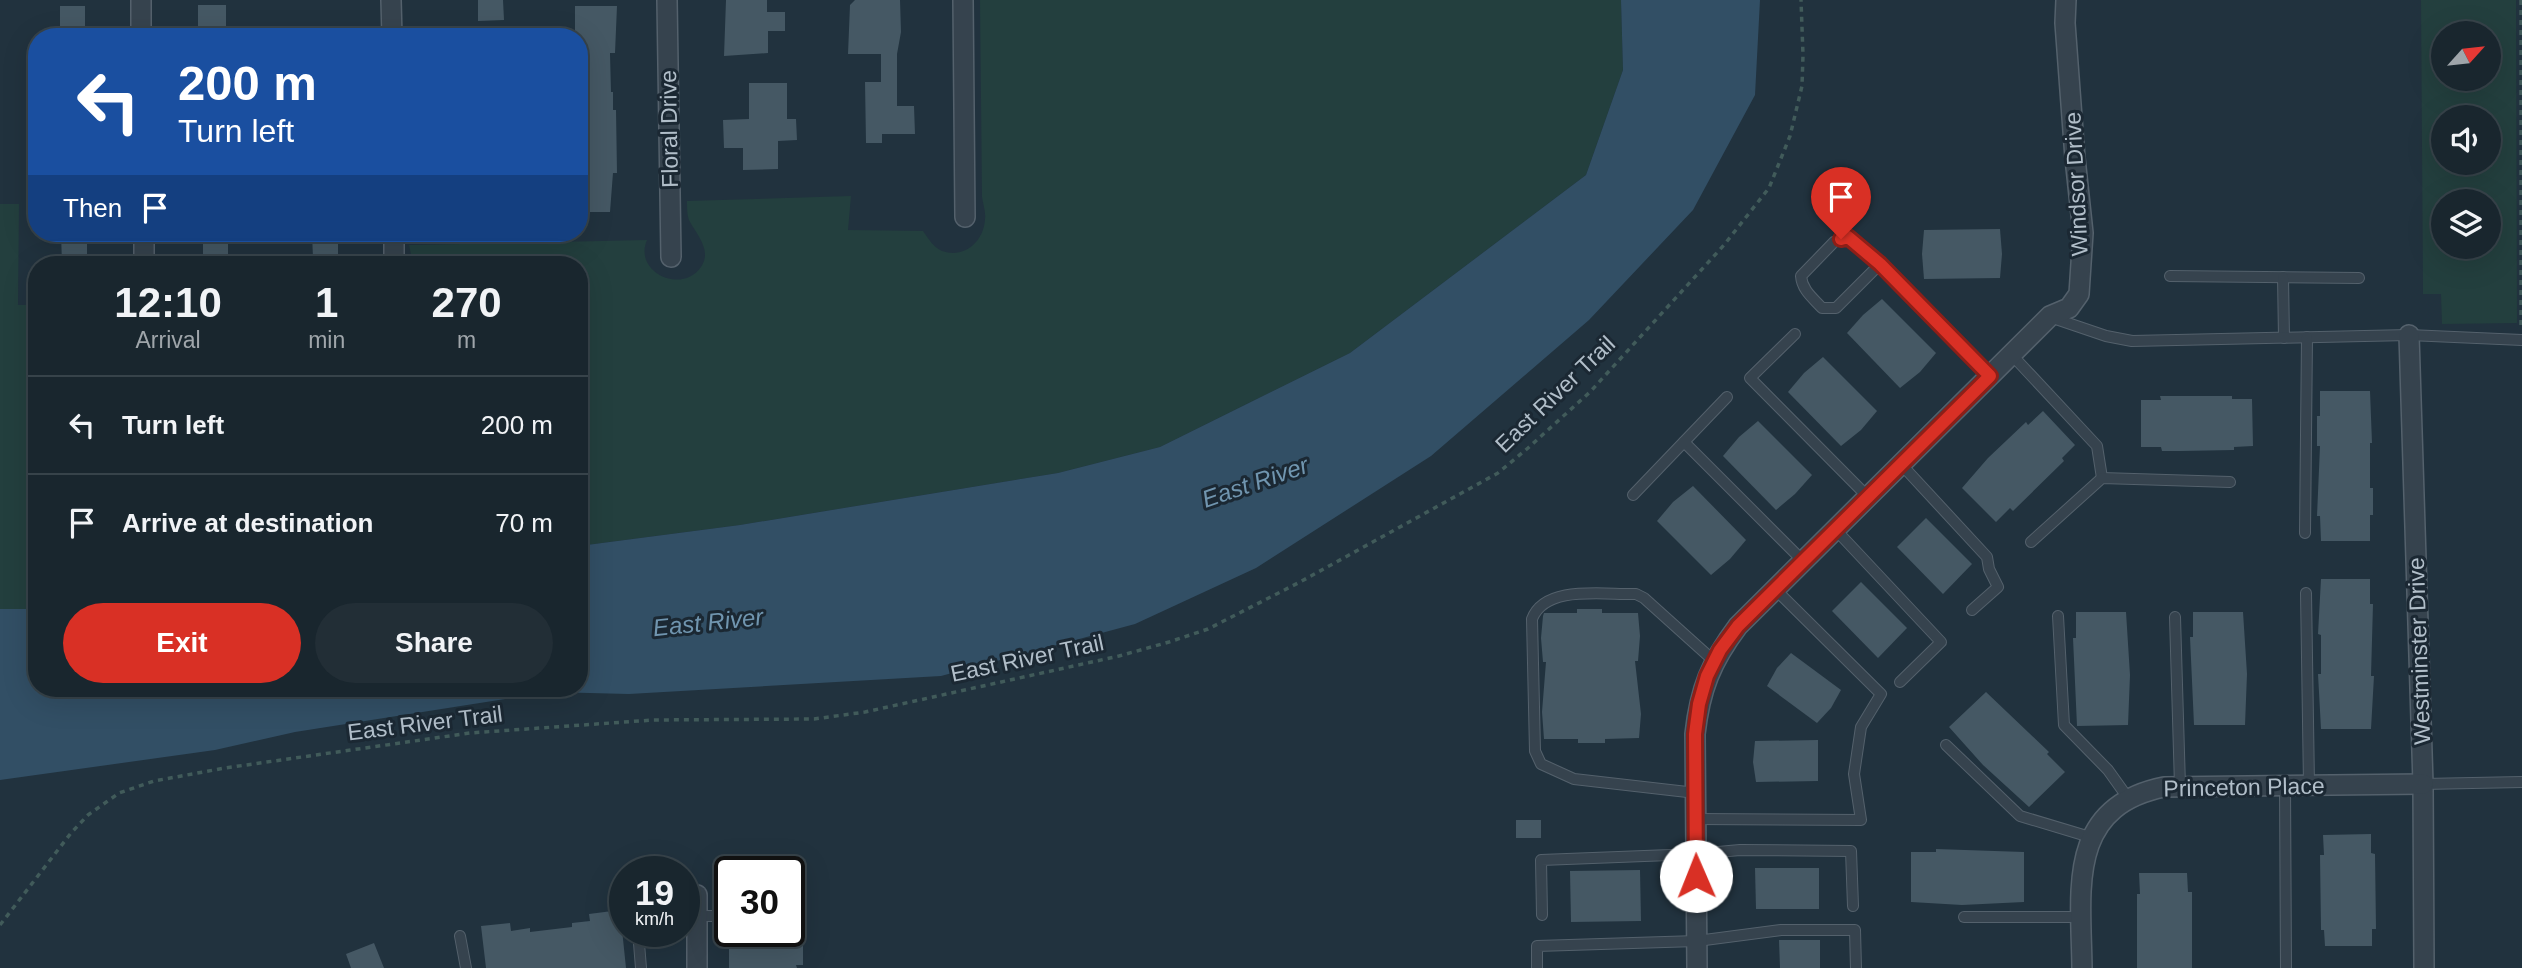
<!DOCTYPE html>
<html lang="en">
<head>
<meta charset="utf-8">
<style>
  body { margin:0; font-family:Arial,sans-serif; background:#222e36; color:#f1f3f6; height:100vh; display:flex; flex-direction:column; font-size:26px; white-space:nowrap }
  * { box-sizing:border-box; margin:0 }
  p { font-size:23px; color:#9fa5aa }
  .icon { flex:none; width:38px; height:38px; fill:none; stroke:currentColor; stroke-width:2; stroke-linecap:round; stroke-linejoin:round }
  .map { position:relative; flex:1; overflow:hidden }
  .details { position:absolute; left:28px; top:256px; width:560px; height:441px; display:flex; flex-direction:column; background:#19262e; border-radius:28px; box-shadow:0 7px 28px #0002,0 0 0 2px #37434a }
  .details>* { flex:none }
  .banner { position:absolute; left:28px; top:28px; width:560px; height:214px; border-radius:28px; box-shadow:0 7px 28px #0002,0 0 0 2px #37434a; background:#1a4fa0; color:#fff; overflow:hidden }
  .needle { width:46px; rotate:63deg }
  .fabs { position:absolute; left:2431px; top:21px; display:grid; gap:14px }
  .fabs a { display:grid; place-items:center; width:70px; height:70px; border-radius:50%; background:#19262e; box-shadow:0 7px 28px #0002,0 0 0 2px #37434a; font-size:35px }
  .speed { position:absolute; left:609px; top:856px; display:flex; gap:14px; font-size:35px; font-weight:700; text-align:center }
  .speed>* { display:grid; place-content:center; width:91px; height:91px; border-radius:50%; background:#19262e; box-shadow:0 7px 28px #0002,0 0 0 2px #37434a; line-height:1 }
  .speed small { font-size:18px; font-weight:400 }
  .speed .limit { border:4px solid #111; border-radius:10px; background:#fff; color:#111 }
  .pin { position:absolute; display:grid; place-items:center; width:60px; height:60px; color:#fff; margin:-72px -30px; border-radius:50% 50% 50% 0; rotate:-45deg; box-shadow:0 0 7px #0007 }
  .pin .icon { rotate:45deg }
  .me { position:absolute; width:77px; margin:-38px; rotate:359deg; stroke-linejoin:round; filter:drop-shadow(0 0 5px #0008) }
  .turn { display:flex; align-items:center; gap:24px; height:147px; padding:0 35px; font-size:32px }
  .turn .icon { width:91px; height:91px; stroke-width:2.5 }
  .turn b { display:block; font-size:49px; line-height:60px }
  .then { display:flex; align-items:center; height:66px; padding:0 35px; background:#0003; gap:14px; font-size:26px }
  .eta { display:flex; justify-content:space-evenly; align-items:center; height:119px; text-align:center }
  .eta b { font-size:42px; font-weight:600; line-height:49px }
  .action { display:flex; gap:14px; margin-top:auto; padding:14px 35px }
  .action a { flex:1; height:80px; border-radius:42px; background:#d93025; color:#fff; font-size:28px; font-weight:600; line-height:80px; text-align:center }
  .action a+a { background:#222e36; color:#f1f3f6 }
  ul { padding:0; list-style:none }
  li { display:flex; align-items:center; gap:21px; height:98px; padding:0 35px; border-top:2px solid #37434a }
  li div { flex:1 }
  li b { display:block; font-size:26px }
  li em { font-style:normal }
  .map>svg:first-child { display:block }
</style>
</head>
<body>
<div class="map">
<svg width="2522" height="968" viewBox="0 0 2522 968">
  <rect width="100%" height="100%" fill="#21323e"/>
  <g fill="#233f3e" fill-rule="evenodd">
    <path d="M 980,0 L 1621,0 L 1623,70 L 1586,175 L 1350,353 L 1160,447 L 1058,473 L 740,525 L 579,546 L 579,264 L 421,264 L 411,254 L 409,245 L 647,240 C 633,272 682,295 701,267 C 712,251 698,236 690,222 C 687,217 687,208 687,201 L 851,196 L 848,230 L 923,231 C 928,238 933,247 942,251 C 965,259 984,241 985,219 C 986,212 983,204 982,197 Z"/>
    <path d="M 2421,0 L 2516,0 L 2517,323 L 2442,324 L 2441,294 L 2423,294 ZM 2443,33 L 2488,33 L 2488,79 L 2443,79 ZM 2443,117 L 2488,117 L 2488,163 L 2443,163 ZM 2443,201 L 2488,201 L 2488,247 L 2443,247 Z"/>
    <path d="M 0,204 L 19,204 L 18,305 L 37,305 L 37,609 L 0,609 Z"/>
  </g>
  <path fill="#324f65" d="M 1621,0 L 1760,0 L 1755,95 L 1693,210 L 1589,320 L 1431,456 L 1256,568 L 1135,624 L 941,676 L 629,694 L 550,692 L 295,732 L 215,750 L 0,780 L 0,609 L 37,609 L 37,688 L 579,688 L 579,546 L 740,525 L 1058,473 L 1160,447 L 1350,353 L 1586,175 L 1623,70 Z"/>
  <g fill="#455864">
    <path d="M 478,0 L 503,0 L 504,20 L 478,21 Z"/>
    <path d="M 726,0 L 767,0 L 767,12 L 785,12 L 785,31 L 768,31 L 768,53 L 724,56 Z"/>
    <path d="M 855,0 L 900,0 L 901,32 L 897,54 L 897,106 L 914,106 L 915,134 L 882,134 L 882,143 L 866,143 L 865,82 L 881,82 L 881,54 L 848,54 L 850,5 Z"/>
    <path d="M 198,5 L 226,5 L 226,30 L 224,29 L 224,37 L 198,37 Z"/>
    <rect x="60" y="6" width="25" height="31"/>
    <path d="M 575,6 L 617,6 L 615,53 L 610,53 L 611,92 L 613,92 L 613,110 L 616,110 L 617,173 L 613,173 L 610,212 L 579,212 L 579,149 L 584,149 L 582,54 L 579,54 L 579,37 L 575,37 Z"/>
    <path d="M 749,83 L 787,83 L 787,119 L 796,119 L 797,140 L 778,141 L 778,169 L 743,170 L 743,148 L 724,148 L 723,120 L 749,119 Z"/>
    <path d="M 2000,229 L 2002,254 L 2000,278 L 1924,279 L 1922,254 L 1924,230 Z"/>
    <path d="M 61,233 L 87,233 L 87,264 L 62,264 Z"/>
    <rect x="203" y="233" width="25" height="31"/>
    <path d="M 312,233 L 338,233 L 338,258 L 313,258 Z"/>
    <path d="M 1882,299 L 1936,353 L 1920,372 L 1900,388 L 1847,333 L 1863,315 Z"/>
    <path d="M 1823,357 L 1877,411 L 1861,430 L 1841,446 L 1788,392 L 1804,373 Z"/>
    <path d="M 2320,391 L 2370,391 L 2372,443 L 2370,443 L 2370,488 L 2373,488 L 2373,515 L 2370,515 L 2370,541 L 2321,541 L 2320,516 L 2317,516 L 2320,446 L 2317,446 L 2317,416 L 2320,416 Z"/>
    <path d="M 2160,396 L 2232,396 L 2232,399 L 2252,399 L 2253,446 L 2234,447 L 2234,450 L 2180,451 L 2162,451 L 2161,447 L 2141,447 L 2141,400 L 2161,400 Z"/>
    <path d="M 2043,411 L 2075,445 L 2062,458 L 2064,461 L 2013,511 L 2010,508 L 1996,522 L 1962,488 L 1988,458 L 2026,422 L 2028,425 Z"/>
    <path d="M 1758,421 L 1812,475 L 1795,494 L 1776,510 L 1723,456 L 1739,437 Z"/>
    <path d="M 1693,486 L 1746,540 L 1730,559 L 1711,575 L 1657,521 L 1673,502 Z"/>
    <path d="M 1926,518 L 1972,564 L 1943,594 L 1897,547 Z"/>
    <path d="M 2321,579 L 2370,579 L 2370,604 L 2373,604 L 2371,676 L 2374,676 L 2371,729 L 2321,729 L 2318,674 L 2321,674 L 2321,635 L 2318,634 Z"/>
    <path d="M 1861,582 L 1907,628 L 1878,658 L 1832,611 Z"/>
    <path d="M 1577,609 L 1602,609 L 1602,613 L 1638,613 L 1640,636 L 1638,661 L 1635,661 L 1641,714 L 1639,738 L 1605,739 L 1605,743 L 1578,743 L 1578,739 L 1544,739 L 1542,712 L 1546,662 L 1543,662 L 1541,638 L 1543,616 L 1544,613 L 1577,613 Z"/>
    <path d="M 2076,612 L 2126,612 L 2130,675 L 2128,725 L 2077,726 L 2073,638 L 2076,638 Z"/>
    <path d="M 2193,612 L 2243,612 L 2247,674 L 2245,725 L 2194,725 L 2190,637 L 2193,637 Z"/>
    <path d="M 1791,653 L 1841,690 L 1831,708 L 1817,723 L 1767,686 L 1777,668 Z"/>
    <path d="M 1986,692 L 2049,752 L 2047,754 L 2065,772 L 2029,807 L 1983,765 L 1949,727 Z"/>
    <path d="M 1818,740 L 1818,781 L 1756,782 L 1753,762 L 1755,741 Z"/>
    <rect x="1516" y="820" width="25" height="18"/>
    <path d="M 2371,834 L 2371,853 L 2375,854 L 2376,929 L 2372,929 L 2372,946 L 2325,946 L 2324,930 L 2321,930 L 2320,855 L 2324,855 L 2323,835 Z"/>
    <path d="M 1936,849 L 2024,852 L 2024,902 L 1962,905 L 1911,902 L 1911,852 L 1936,852 Z"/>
    <path d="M 1755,868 L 1819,868 L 1819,909 L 1756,909 Z"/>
    <path d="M 1640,870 L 1641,921 L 1571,922 L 1570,871 Z"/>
    <path d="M 2139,873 L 2187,873 L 2188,892 L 2192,892 L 2192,968 L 2137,968 L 2137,894 L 2140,894 Z"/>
    <path d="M 620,910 L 626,968 L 486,968 L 481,926 L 510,923 L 511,931 L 530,928 L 530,932 L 572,927 L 572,923 L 590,921 L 589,914 Z"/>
    <path d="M 729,937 L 803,937 L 803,965 L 796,965 L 797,968 L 729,968 Z"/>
    <path d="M 1779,940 L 1820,940 L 1820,968 L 1780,968 Z"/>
    <path d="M 374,943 L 384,968 L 351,968 L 346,954 Z"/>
  </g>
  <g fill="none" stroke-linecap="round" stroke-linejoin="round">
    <g stroke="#54616c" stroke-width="12">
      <g id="lane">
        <path d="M 1880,264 L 1836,308 L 1822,308 C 1813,298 1802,290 1801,276 L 1834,242 L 1848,237 L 1880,264 L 1990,376"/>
        <path d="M 2170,276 L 2359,278"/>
        <path d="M 2283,277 L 2284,338"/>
        <path d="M 2050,317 L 2106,336 L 2132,341 L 2409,335 L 2522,340"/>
        <path d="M 1795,334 L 1750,378 L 1868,497"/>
        <path d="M 2012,355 L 2097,446 L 2102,478"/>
        <path d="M 1684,442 L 1803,561"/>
        <path d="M 1901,464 L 1987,557 L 1989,569 L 1998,587 L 1972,610"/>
        <path d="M 1633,495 L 1727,397"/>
        <path d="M 1835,529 L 1941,642 L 1900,682"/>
        <path d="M 2305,533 L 2307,337"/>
        <path d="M 2031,542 L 2102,478 L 2230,482"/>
        <path d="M 2306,593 L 2309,785"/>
        <path d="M 2058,616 L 2064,725 L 2108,770 L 2128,798"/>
        <path d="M 2175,617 L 2180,786"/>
        <path d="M 1946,745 L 2020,816 L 2090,837"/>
        <path d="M 2423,784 L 2522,782"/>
        <path d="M 2285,785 L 2286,968"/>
        <path d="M 1696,793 L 1574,779 L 1541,764 L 1535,751 L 1532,619 C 1545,584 1605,595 1636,594 L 1644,598 L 1714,661"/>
        <path d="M 1696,819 L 1861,820 L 1854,774 L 1861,727 L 1881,694 L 1775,589"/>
        <path d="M 1542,915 L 1541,860 L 1696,854 L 1740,850 L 1851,851 L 1853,906"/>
        <path d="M 697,916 L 730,916"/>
        <path d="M 789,916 L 793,916"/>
        <path d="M 1964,917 L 2081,917"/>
        <path d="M 638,931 L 641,968"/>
        <path d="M 460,936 L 466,968"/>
        <path d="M 1537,968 L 1537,946 L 1697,941 L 1781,930 L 1855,930 L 1856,968"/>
      </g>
    </g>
    <g stroke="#54616c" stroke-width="22">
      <g id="street">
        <path d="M 141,0 L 141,37"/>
        <path d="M 391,0 L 392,37"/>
        <path d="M 667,0 L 671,257"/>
        <path d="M 963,0 L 965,217"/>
        <path d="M 144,233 L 144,264"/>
        <path d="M 394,233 L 394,264"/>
        <path d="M 2409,335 L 2423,784 L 2424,968"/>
        <path d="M 697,895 L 697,968"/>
        <path d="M 1697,968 L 1695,734 C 1700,689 1711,662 1738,626 L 2050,316 L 2069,308 L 2079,294 L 2083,233 L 2075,158 L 2065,23 L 2066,0"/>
        <path d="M 2082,968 C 2081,890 2066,807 2164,787 L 2423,784"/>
      </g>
    </g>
    <g stroke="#415b5a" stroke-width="3.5" stroke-dasharray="5 5" stroke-linecap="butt">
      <path d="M 2521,0 L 2521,327"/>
      <path d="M 0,925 L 71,833 L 88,815 L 119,793 L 154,781 L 225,768 L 470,733 L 653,720 L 814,719 L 865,712 L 1119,656 L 1169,642 L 1208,629 L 1300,582 L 1498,473 L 1528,448 L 1590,392 L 1724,245 L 1769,188 L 1790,136 L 1802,86 L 1803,55 L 1801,0"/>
    </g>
    <use href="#lane" stroke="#36434e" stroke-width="10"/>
    <use href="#street" stroke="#36434e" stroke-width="19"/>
  </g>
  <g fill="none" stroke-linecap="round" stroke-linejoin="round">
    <g stroke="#8d1f18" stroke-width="18">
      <path id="route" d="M 1696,876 L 1695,734 L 1699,704 L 1707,676 L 1720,650 L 1738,626 L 1990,376 L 1880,264 L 1848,237 L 1841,239"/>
    </g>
    <use href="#route" stroke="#d93025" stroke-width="12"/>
  </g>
  <g text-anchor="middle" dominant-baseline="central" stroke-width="6" stroke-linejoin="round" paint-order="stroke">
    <g font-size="23" fill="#b1bec9" stroke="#1b2833">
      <text transform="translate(669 129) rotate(-91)">Floral Drive</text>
      <text transform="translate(2076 184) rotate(-93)">Windsor Drive</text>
      <text transform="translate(1555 394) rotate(-44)">East River Trail</text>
      <text transform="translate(2419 651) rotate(-92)">Westminster Drive</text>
      <text transform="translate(1027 658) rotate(-12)">East River Trail</text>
      <text transform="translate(425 723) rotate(-7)">East River Trail</text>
      <text transform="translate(2244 787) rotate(-1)">Princeton Place</text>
    </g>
    <g font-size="24" font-style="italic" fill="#7095af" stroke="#1b2833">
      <text transform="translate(1255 482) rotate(-19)">East River</text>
      <text transform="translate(708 622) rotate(-6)">East River</text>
    </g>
  </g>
</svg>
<div class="fabs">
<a><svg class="needle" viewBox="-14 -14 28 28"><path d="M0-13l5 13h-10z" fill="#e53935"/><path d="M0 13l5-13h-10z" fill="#9fa5aa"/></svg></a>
<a><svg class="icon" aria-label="sound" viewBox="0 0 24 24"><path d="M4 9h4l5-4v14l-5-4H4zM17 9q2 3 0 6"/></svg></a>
<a><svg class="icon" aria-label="layers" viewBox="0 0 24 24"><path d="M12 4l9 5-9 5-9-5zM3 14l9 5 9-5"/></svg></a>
</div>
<div class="speed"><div>19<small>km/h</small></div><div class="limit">30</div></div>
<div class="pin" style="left:1841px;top:239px;background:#d93025"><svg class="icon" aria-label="arrive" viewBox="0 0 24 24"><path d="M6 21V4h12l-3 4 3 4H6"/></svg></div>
<svg class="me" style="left:1696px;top:876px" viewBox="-20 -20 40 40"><circle r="19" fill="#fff"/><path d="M0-13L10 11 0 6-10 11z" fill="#d93025"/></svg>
<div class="banner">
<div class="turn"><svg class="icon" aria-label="left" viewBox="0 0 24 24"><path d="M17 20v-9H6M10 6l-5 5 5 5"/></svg><div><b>200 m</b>Turn left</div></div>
<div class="then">Then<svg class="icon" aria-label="arrive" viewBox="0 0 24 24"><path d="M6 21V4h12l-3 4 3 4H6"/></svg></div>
</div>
<section class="details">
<div class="eta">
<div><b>12:10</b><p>Arrival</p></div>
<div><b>1</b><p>min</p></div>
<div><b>270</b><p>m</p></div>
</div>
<ul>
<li><svg class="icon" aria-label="left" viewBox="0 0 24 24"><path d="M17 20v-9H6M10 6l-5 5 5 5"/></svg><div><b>Turn left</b></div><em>200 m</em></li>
<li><svg class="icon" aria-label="arrive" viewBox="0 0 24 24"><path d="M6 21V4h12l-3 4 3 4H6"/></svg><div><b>Arrive at destination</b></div><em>70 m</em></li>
</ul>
<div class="action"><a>Exit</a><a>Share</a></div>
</section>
</div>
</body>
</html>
